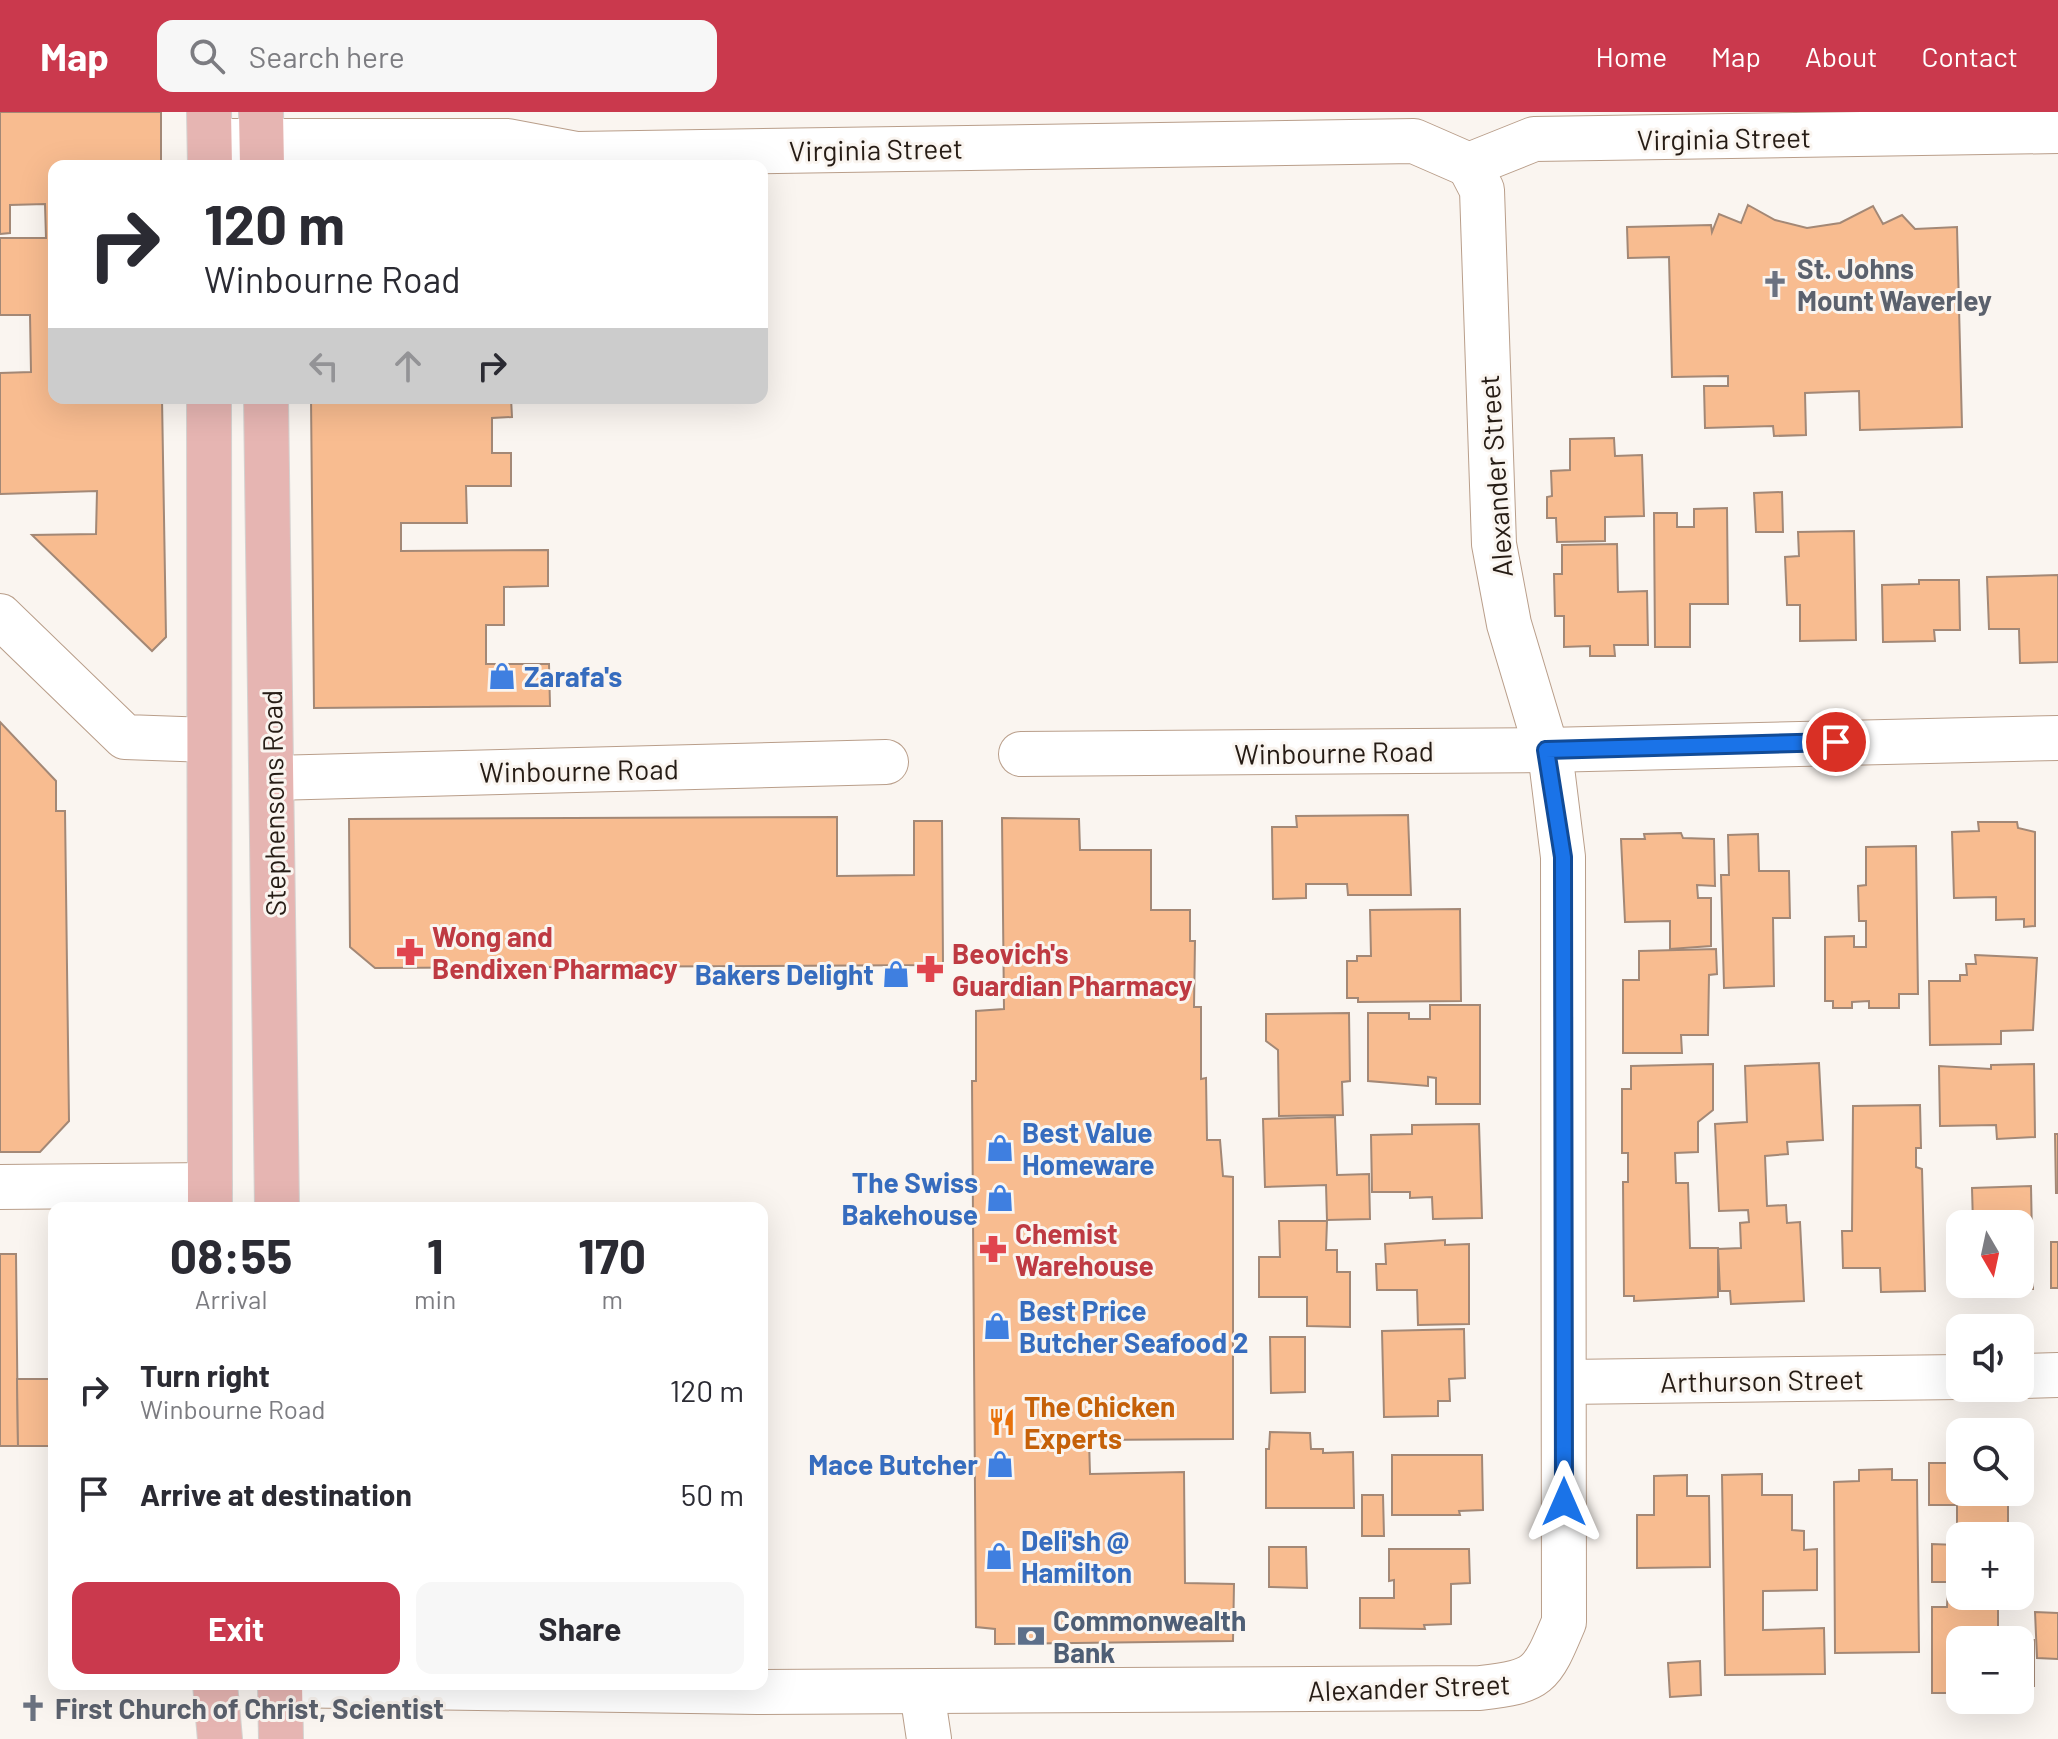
<!DOCTYPE html>
<html lang="en">
<head>
<meta charset="utf-8">
<style>
  body { margin:0; font-family:Barlow,sans-serif; background:#f7f7f7; color:#2b2b33; height:100vh; display:flex; flex-direction:column; font-size:30px; white-space:nowrap }
  * { box-sizing:border-box; margin:0 }
  p { font-size:26px; color:#7c7c81 }
  .icon { flex:none; width:44px; height:44px; fill:none; stroke:currentColor; stroke-width:2; stroke-linecap:round; stroke-linejoin:round }
  .map { position:relative; flex:1; overflow:hidden }
  .sheet { position:absolute; left:48px; top:1090px; width:720px; height:488px; display:flex; flex-direction:column; background:#fff; border-radius:16px; box-shadow:0 8px 32px #0002 }
  .sheet>* { flex:none }
  .guide { position:absolute; left:48px; top:48px; width:720px; height:244px; border-radius:16px; box-shadow:0 8px 32px #0002; background:#fff; color:#2b2b33; overflow:hidden }
  .needle { width:52px; rotate:171deg }
  .controls { position:absolute; left:1946px; top:1098px; display:grid; gap:16px }
  .controls a { display:grid; place-items:center; width:88px; height:88px; border-radius:16px; background:#fff; box-shadow:0 8px 32px #0002; font-size:40px }
  .pin { position:absolute; display:grid; place-items:center; width:68px; height:68px; color:#fff; margin:-34px; border:4px solid #fff; border-radius:50%; box-shadow:0 2px 8px #0007 }
  .me { position:absolute; width:88px; margin:-44px; rotate:0deg; stroke-linejoin:round; filter:drop-shadow(0 0 6px #0008) }
  .turn { display:flex; align-items:center; gap:28px; height:168px; padding:0 24px; font-size:36px }
  .turn .icon { width:104px; height:104px; stroke-width:2.5 }
  .turn b { display:block; font-size:56px; line-height:68px }
  .lanes { display:flex; align-items:center; height:76px; padding:0 24px; background:#0003; justify-content:center; gap:40px; direction:ltr }
  .lanes .off { opacity:.35 }
  .eta { display:flex; justify-content:space-evenly; align-items:center; height:136px; text-align:center }
  .eta b { font-size:48px; font-weight:700; line-height:56px }
  .button { display:flex; gap:16px; margin-top:auto; padding:16px 24px }
  .button a { flex:1; height:92px; border-radius:16px; background:#ca394d; color:#fff; font-size:32px; font-weight:700; line-height:92px; text-align:center }
  .button a+a { background:#f7f7f7; color:#2b2b33 }
  ul { padding:0; list-style:none }
  li { display:flex; align-items:center; gap:24px; height:104px; padding:0 24px }
  li div { flex:1 }
  li b { display:block; font-size:30px }
  li em { font-style:normal }
  header { display:flex; align-items:center; gap:48px; box-sizing:border-box; height:112px; padding:0 40px; background:#ca394d; color:#fff }
  header strong { font-size:38px }
  nav { display:flex; gap:44px; margin-inline-start:auto; font-size:28px }
  .search { width:560px; height:72px; background:#f7f7f7; display:flex; align-items:center; gap:20px; box-sizing:border-box; padding:0 28px; border-radius:16px; color:#7c7c81; font-size:30px }
  .map>svg:first-child { display:block }
</style>
</head>
<body>
<header>
<strong>Map</strong>
<div class="search"><svg class="icon" aria-label="search" viewBox="0 0 24 24"><circle cx="10" cy="10" r="6"/><path d="M15 15l6 6"/></svg>Search here</div>
<nav><a>Home</a><a>Map</a><a>About</a><a>Contact</a></nav>
</header>
<div class="map">
<svg width="2058" height="1627" viewBox="0 0 2058 1627">
  <rect width="100%" height="100%" fill="#faf5f0"/>
  <g fill="#f8bc90" stroke="#a38876" stroke-width="2">
    <path d="M 0,0 L 161,0 L 161,54 L 54,54 L 54,286 L 162,286 L 166,525 L 152,539 L 32,423 L 96,422 L 97,379 L 0,382 L 0,261 L 31,260 L 30,203 L 0,203 L 0,126 L 46,126 L 45,92 L 10,93 L 10,121 L 0,122 Z"/>
    <path d="M 1748,93 L 1775,108 L 1807,116 L 1840,111 L 1873,94 L 1883,112 L 1902,103 L 1915,117 L 1957,115 L 1962,315 L 1860,318 L 1859,279 L 1805,281 L 1806,323 L 1774,324 L 1773,314 L 1705,316 L 1704,274 L 1728,274 L 1728,264 L 1672,265 L 1669,145 L 1628,146 L 1627,115 L 1711,113 L 1712,120 L 1719,102 L 1741,111 Z"/>
    <path d="M 311,286 L 511,286 L 512,305 L 492,306 L 492,341 L 511,341 L 511,374 L 466,374 L 467,411 L 401,411 L 401,439 L 548,438 L 548,474 L 504,475 L 504,513 L 486,513 L 486,552 L 549,552 L 550,594 L 314,596 Z"/>
    <path d="M 1614,326 L 1615,344 L 1642,343 L 1644,404 L 1605,405 L 1605,429 L 1557,430 L 1556,406 L 1547,406 L 1547,385 L 1552,384 L 1551,359 L 1570,358 L 1570,327 Z"/>
    <path d="M 1782,380 L 1783,420 L 1756,420 L 1754,381 Z"/>
    <path d="M 1727,396 L 1728,492 L 1690,492 L 1690,535 L 1655,535 L 1654,401 L 1677,401 L 1677,415 L 1694,415 L 1694,397 Z"/>
    <path d="M 1854,419 L 1856,528 L 1800,529 L 1800,493 L 1787,493 L 1785,445 L 1799,444 L 1798,420 Z"/>
    <path d="M 1617,432 L 1618,480 L 1647,479 L 1648,533 L 1614,533 L 1615,544 L 1590,544 L 1590,534 L 1564,535 L 1564,504 L 1555,504 L 1554,462 L 1562,462 L 1562,433 Z"/>
    <path d="M 2058,463 L 2058,550 L 2020,551 L 2019,517 L 1989,517 L 1987,465 Z"/>
    <path d="M 1919,468 L 1959,468 L 1960,518 L 1934,518 L 1935,529 L 1883,530 L 1882,473 L 1919,472 Z"/>
    <path d="M 0,610 L 56,669 L 56,699 L 65,699 L 69,1009 L 40,1040 L 0,1040 Z"/>
    <path d="M 1408,703 L 1411,783 L 1348,783 L 1347,772 L 1306,772 L 1306,786 L 1273,787 L 1272,715 L 1297,715 L 1296,704 Z"/>
    <path d="M 837,705 L 837,764 L 914,763 L 914,709 L 942,709 L 943,853 L 375,856 L 350,835 L 349,707 Z"/>
    <path d="M 1002,706 L 1079,707 L 1080,738 L 1151,738 L 1151,798 L 1190,798 L 1190,829 L 1195,829 L 1194,895 L 1201,895 L 1201,967 L 1206,966 L 1207,1028 L 1220,1028 L 1223,1064 L 1233,1065 L 1233,1327 L 1089,1328 L 1090,1362 L 1184,1360 L 1185,1471 L 1234,1472 L 1233,1529 L 995,1532 L 995,1517 L 976,1515 L 972,969 L 976,969 L 976,899 L 1004,897 Z"/>
    <path d="M 1978,710 L 2017,710 L 2018,716 L 2035,720 L 2035,814 L 2024,815 L 2024,807 L 1996,808 L 1996,785 L 1954,786 L 1952,720 L 1979,719 Z"/>
    <path d="M 1681,721 L 1683,726 L 1714,727 L 1715,774 L 1697,773 L 1698,786 L 1711,786 L 1711,834 L 1670,837 L 1670,809 L 1625,810 L 1621,727 L 1645,727 L 1644,722 Z"/>
    <path d="M 1758,722 L 1759,759 L 1789,759 L 1790,806 L 1773,806 L 1774,874 L 1724,876 L 1721,763 L 1729,763 L 1728,723 Z"/>
    <path d="M 1916,734 L 1918,882 L 1899,882 L 1899,896 L 1869,896 L 1869,889 L 1852,890 L 1852,896 L 1833,896 L 1833,889 L 1825,889 L 1825,825 L 1854,824 L 1854,835 L 1866,835 L 1866,809 L 1859,809 L 1858,774 L 1866,773 L 1866,735 Z"/>
    <path d="M 1460,797 L 1461,889 L 1358,890 L 1358,886 L 1347,886 L 1347,849 L 1357,849 L 1357,844 L 1371,844 L 1370,798 Z"/>
    <path d="M 1716,837 L 1717,862 L 1709,863 L 1708,923 L 1681,923 L 1682,941 L 1623,941 L 1623,868 L 1639,868 L 1639,839 Z"/>
    <path d="M 1975,843 L 2037,846 L 2033,918 L 2001,919 L 2001,932 L 1930,933 L 1929,869 L 1960,869 L 1960,863 L 1967,863 L 1966,852 L 1976,852 Z"/>
    <path d="M 1430,893 L 1480,893 L 1480,992 L 1436,992 L 1436,966 L 1428,965 L 1428,974 L 1368,969 L 1368,901 L 1409,901 L 1409,907 L 1430,907 Z"/>
    <path d="M 1349,901 L 1350,969 L 1342,970 L 1343,1003 L 1279,1004 L 1278,938 L 1266,929 L 1266,902 Z"/>
    <path d="M 1819,951 L 1823,1028 L 1787,1030 L 1788,1042 L 1765,1044 L 1767,1094 L 1786,1093 L 1787,1111 L 1800,1110 L 1804,1189 L 1731,1192 L 1730,1179 L 1720,1179 L 1718,1137 L 1741,1136 L 1740,1111 L 1749,1110 L 1748,1098 L 1719,1099 L 1715,1012 L 1747,1010 L 1745,954 Z"/>
    <path d="M 1713,952 L 1713,998 L 1698,1010 L 1698,1040 L 1675,1041 L 1676,1071 L 1688,1071 L 1690,1136 L 1718,1136 L 1718,1185 L 1634,1189 L 1634,1184 L 1624,1184 L 1623,1070 L 1628,1070 L 1628,1041 L 1622,1041 L 1622,977 L 1631,977 L 1631,954 Z"/>
    <path d="M 2034,952 L 2035,1025 L 1997,1027 L 1996,1013 L 1940,1014 L 1939,954 L 1991,957 L 1991,953 Z"/>
    <path d="M 1920,993 L 1921,1036 L 1916,1036 L 1916,1055 L 1922,1057 L 1925,1179 L 1881,1180 L 1880,1156 L 1843,1156 L 1842,1119 L 1852,1119 L 1853,994 Z"/>
    <path d="M 1335,1005 L 1337,1063 L 1369,1062 L 1370,1107 L 1327,1108 L 1326,1073 L 1265,1075 L 1263,1007 Z"/>
    <path d="M 1479,1012 L 1482,1106 L 1433,1107 L 1432,1085 L 1410,1086 L 1410,1080 L 1372,1080 L 1371,1023 L 1412,1022 L 1412,1013 Z"/>
    <path d="M 2055,1022 L 2058,1022 L 2058,1081 L 2056,1081 Z"/>
    <path d="M 2031,1074 L 2033,1177 L 1961,1176 L 1961,1172 L 2020,1172 L 2020,1112 L 1973,1112 L 1972,1076 Z"/>
    <path d="M 1279,1109 L 1327,1109 L 1326,1138 L 1337,1138 L 1337,1160 L 1350,1160 L 1350,1215 L 1307,1214 L 1307,1185 L 1259,1185 L 1259,1145 L 1280,1145 Z"/>
    <path d="M 1445,1128 L 1445,1133 L 1469,1132 L 1469,1212 L 1418,1213 L 1417,1178 L 1377,1178 L 1376,1152 L 1386,1152 L 1385,1132 Z"/>
    <rect x="2051" y="1130" width="7" height="46"/>
    <path d="M 0,1142 L 16,1142 L 18,1334 L 0,1334 Z"/>
    <path d="M 1464,1217 L 1465,1266 L 1449,1267 L 1450,1289 L 1438,1289 L 1438,1304 L 1384,1305 L 1382,1219 Z"/>
    <path d="M 1270,1225 L 1305,1225 L 1305,1280 L 1271,1281 Z"/>
    <path d="M 17,1267 L 54,1267 L 54,1334 L 18,1334 Z"/>
    <path d="M 1270,1320 L 1310,1321 L 1311,1337 L 1323,1337 L 1323,1341 L 1353,1340 L 1354,1396 L 1266,1396 L 1266,1337 L 1269,1337 Z"/>
    <path d="M 1392,1343 L 1482,1343 L 1483,1398 L 1459,1399 L 1460,1403 L 1392,1403 Z"/>
    <path d="M 1960,1347 L 1960,1380 L 2008,1380 L 2008,1424 L 1960,1424 L 1960,1484 L 1992,1484 L 1992,1497 L 1998,1497 L 1998,1520 L 2004,1528 L 2034,1528 L 2034,1574 L 2020,1574 L 2020,1528 L 1960,1528 L 1960,1581 L 1932,1581 L 1932,1495 L 1947,1495 L 1948,1470 L 1932,1470 L 1932,1432 L 1957,1433 L 1957,1393 L 1929,1393 L 1929,1351 L 1960,1351 Z"/>
    <path d="M 1892,1357 L 1892,1368 L 1917,1368 L 1919,1540 L 1835,1541 L 1834,1370 L 1859,1369 L 1859,1358 Z"/>
    <path d="M 1762,1362 L 1762,1383 L 1792,1383 L 1792,1418 L 1804,1419 L 1804,1438 L 1817,1437 L 1817,1478 L 1763,1479 L 1763,1518 L 1824,1516 L 1825,1562 L 1725,1563 L 1722,1363 Z"/>
    <path d="M 1687,1363 L 1687,1384 L 1709,1384 L 1710,1455 L 1637,1456 L 1637,1403 L 1654,1403 L 1654,1364 Z"/>
    <path d="M 1362,1383 L 1383,1383 L 1384,1424 L 1362,1424 Z"/>
    <path d="M 1269,1435 L 1306,1435 L 1307,1476 L 1269,1475 Z"/>
    <path d="M 1389,1437 L 1469,1437 L 1470,1471 L 1451,1472 L 1451,1512 L 1424,1513 L 1425,1517 L 1360,1516 L 1360,1486 L 1394,1486 L 1394,1468 L 1389,1469 Z"/>
    <path d="M 2035,1500 L 2058,1501 L 2058,1547 L 2037,1546 Z"/>
    <path d="M 1700,1549 L 1701,1583 L 1670,1585 L 1668,1551 Z"/>
  </g>
  <g fill="none" stroke-linecap="round" stroke-linejoin="round">
    <g stroke="#b99e8a" stroke-width="46">
      <g id="minor">
        <path d="M 210,29 L 508,29 L 577,42 L 1414,29 L 1469,53 L 1534,27 L 2058,19"/>
        <path d="M 0,504 L 125,625 L 209,628"/>
        <path d="M 1021,642 L 1546,638 L 2058,626"/>
        <path d="M 272,666 L 886,650"/>
        <path d="M 0,1075 L 210,1073"/>
        <path d="M 2020,1264 L 2058,1263"/>
        <path d="M 1564,1270 L 1960,1265"/>
        <path d="M 280,1573 L 757,1580 L 1480,1576 C 1539,1569 1541,1565 1564,1510 L 1563,745 L 1552,656 L 1509,512 L 1494,432 L 1482,78 L 1469,53"/>
        <path d="M 922,1580 L 929,1627"/>
      </g>
    </g>
    <g stroke="#d4d2d0" stroke-width="46">
      <g id="major">
        <path d="M 209,0 L 210,54"/>
        <path d="M 261,0 L 262,54"/>
        <path d="M 209,286 L 210,1096"/>
        <path d="M 266,286 L 277,1096"/>
        <path d="M 215,1572 L 220,1627"/>
        <path d="M 280,1572 L 281,1627"/>
      </g>
    </g>
    <use href="#minor" stroke="#fff" stroke-width="44"/>
    <use href="#major" stroke="#e6b5b2" stroke-width="44"/>
  </g>
  <g fill="none" stroke-linecap="round" stroke-linejoin="round">
    <g stroke="#114b97" stroke-width="20">
      <path id="route" d="M 1564,1390 L 1563,745 L 1546,638 L 1836,630"/>
    </g>
    <use href="#route" stroke="#1a73e8" stroke-width="14"/>
  </g>
  <defs>
    <g id="church-bare" transform="scale(2.16)"><path d="M-1.2-6h2.4v3.5h3.3v2.4h-3.3V6h-2.4V-.1h-3.3v-2.4h3.3Z" fill="#6b7280" stroke="#faf5f0" stroke-width="2.5" paint-order="stroke"/></g>
    <g id="shop-bare" transform="scale(2.16)"><path d="M-5-2.5h2.3a2.7 3.5 0 0 1 5.4 0H5L5.5 6h-11ZM-1.5-2.5h3a1.5 2.3 0 0 0-3 0Z" fill="#3f7fe0" stroke="#faf5f0" stroke-width="2.5" paint-order="stroke"/></g>
    <g id="pharmacy-bare" transform="scale(2.16)"><path d="M-2-6h4v4h4v4h-4v4h-4v-4h-4v-4h4Z" fill="#e0444e" stroke="#faf5f0" stroke-width="2.5" paint-order="stroke"/></g>
    <g id="restaurant-bare" transform="scale(2.16)"><path d="M-5-6h1v4h1v-4h1v4h1v-4h1v5L-1.5 .5V6h-2V.5L-5-1ZM5-6V6H3V1.5H1.5Q1.5-4 5-6Z" fill="#e8710a" stroke="#faf5f0" stroke-width="2.5" paint-order="stroke"/></g>
    <g id="bank-bare" transform="scale(2.16)"><path d="M-6-4H6V4H-6ZM0-2.3a2.3 2.3 0 1 0 0 4.6a2.3 2.3 0 1 0 0-4.6Z" fill="#5c6f8a" stroke="#faf5f0" stroke-width="2.5" paint-order="stroke"/></g>
  </defs>
  <g fill-rule="evenodd">
    <use href="#church-bare" x="1775" y="172"/>
    <use href="#shop-bare" x="502" y="564"/>
    <use href="#pharmacy-bare" x="410" y="840"/>
    <use href="#pharmacy-bare" x="930" y="857"/>
    <use href="#shop-bare" x="896" y="862"/>
    <use href="#shop-bare" x="1000" y="1036"/>
    <use href="#shop-bare" x="1000" y="1086"/>
    <use href="#pharmacy-bare" x="993" y="1137"/>
    <use href="#shop-bare" x="997" y="1214"/>
    <use href="#restaurant-bare" x="1002" y="1310"/>
    <use href="#shop-bare" x="1000" y="1352"/>
    <use href="#shop-bare" x="999" y="1444"/>
    <use href="#bank-bare" x="1031" y="1524"/>
    <use href="#church-bare" x="33" y="1596"/>
  </g>
  <g text-anchor="middle" dominant-baseline="central" stroke-width="6" stroke-linejoin="round" paint-order="stroke">
    <g font-size="28" fill="#261c15" stroke="#faf5f0">
      <text transform="translate(1724 26) rotate(-1)">Virginia Street</text>
      <text transform="translate(876 37) rotate(-1)">Virginia Street</text>
      <text transform="translate(1495 364) rotate(-94)">Alexander Street</text>
      <text transform="translate(1334 640) rotate(-1)">Winbourne Road</text>
      <text transform="translate(579 658) rotate(-1)">Winbourne Road</text>
      <text transform="translate(273 691) rotate(-91)">Stephensons Road</text>
      <text transform="translate(1762 1268) rotate(-1)">Arthurson Street</text>
      <text transform="translate(1409 1575) rotate(-2)">Alexander Street</text>
    </g>
    <g font-size="28" font-weight="bold" fill="#5b616d" stroke="#faf5f0" text-anchor="start">
      <text x="1797" y="156">St. Johns<tspan x="1797" dy="32">Mount Waverley</tspan></text>
      <text x="55" y="1596">First Church of Christ, Scientist</text>
    </g>
    <g font-size="28" font-weight="bold" fill="#366cbe" stroke="#faf5f0" text-anchor="start">
      <text x="524" y="564">Zarafa's</text>
      <text x="874" y="862" text-anchor="end">Bakers Delight</text>
      <text x="1022" y="1020">Best Value<tspan x="1022" dy="32">Homeware</tspan></text>
      <text x="978" y="1070" text-anchor="end">The Swiss<tspan x="978" dy="32">Bakehouse</tspan></text>
      <text x="1019" y="1198">Best Price<tspan x="1019" dy="32">Butcher Seafood 2</tspan></text>
      <text x="978" y="1352" text-anchor="end">Mace Butcher</text>
      <text x="1021" y="1428">Deli'sh @<tspan x="1021" dy="32">Hamilton</tspan></text>
    </g>
    <g font-size="28" font-weight="bold" fill="#be3a42" stroke="#faf5f0" text-anchor="start">
      <text x="432" y="824">Wong and<tspan x="432" dy="32">Bendixen Pharmacy</tspan></text>
      <text x="952" y="841">Beovich's<tspan x="952" dy="32">Guardian Pharmacy</tspan></text>
      <text x="1015" y="1121">Chemist<tspan x="1015" dy="32">Warehouse</tspan></text>
    </g>
    <g font-size="28" font-weight="bold" fill="#c56008" stroke="#faf5f0" text-anchor="start">
      <text x="1024" y="1294">The Chicken<tspan x="1024" dy="32">Experts</tspan></text>
    </g>
    <g font-size="28" font-weight="bold" fill="#4e5e75" stroke="#faf5f0" text-anchor="start">
      <text x="1053" y="1508">Commonwealth<tspan x="1053" dy="32">Bank</tspan></text>
    </g>
  </g>
</svg>
<div class="controls">
<a><svg class="needle" viewBox="-14 -14 28 28"><path d="M0-13l5 13h-10z" fill="#e53935"/><path d="M0 13l5-13h-10z" fill="#7c7c81"/></svg></a>
<a><svg class="icon" aria-label="sound" viewBox="0 0 24 24"><path d="M4 9h4l5-4v14l-5-4H4zM17 9q2 3 0 6"/></svg></a>
<a><svg class="icon" aria-label="search" viewBox="0 0 24 24"><circle cx="10" cy="10" r="6"/><path d="M15 15l6 6"/></svg></a>
<a>+</a>
<a>−</a>
</div>
<div class="pin" style="left:1836px;top:630px;background:#d93025"><svg class="icon" aria-label="arrive" viewBox="0 0 24 24"><path d="M6 21V4h12l-3 4 3 4H6"/></svg></div>
<svg class="me" style="left:1564px;top:1390px" viewBox="-20 -20 40 40"><path d="M0-17L14 15 0 8-14 15z" fill="#1a73e8" stroke="#fff" stroke-width="4"/></svg>
<div class="guide">
<div class="turn"><svg class="icon" aria-label="right" viewBox="0 0 24 24"><path d="M7 20v-9h11M14 6l5 5-5 5"/></svg><div><b>120 m</b>Winbourne Road</div></div>
<div class="lanes"><svg class="icon off" aria-label="left" viewBox="0 0 24 24"><path d="M17 20v-9H6M10 6l-5 5 5 5"/></svg><svg class="icon off" aria-label="ahead" viewBox="0 0 24 24"><path d="M12 20V5M6 11l6-6 6 6"/></svg><svg class="icon" aria-label="right" viewBox="0 0 24 24"><path d="M7 20v-9h11M14 6l5 5-5 5"/></svg></div>
</div>
<section class="sheet">
<div class="eta">
<div><b>08:55</b><p>Arrival</p></div>
<div><b>1</b><p>min</p></div>
<div><b>170</b><p>m</p></div>
</div>
<ul>
<li><svg class="icon" aria-label="right" viewBox="0 0 24 24"><path d="M7 20v-9h11M14 6l5 5-5 5"/></svg><div><b>Turn right</b><p>Winbourne Road</p></div><em>120 m</em></li>
<li><svg class="icon" aria-label="arrive" viewBox="0 0 24 24"><path d="M6 21V4h12l-3 4 3 4H6"/></svg><div><b>Arrive at destination</b></div><em>50 m</em></li>
</ul>
<div class="button"><a>Exit</a><a>Share</a></div>
</section>
</div>
</body>
</html>
